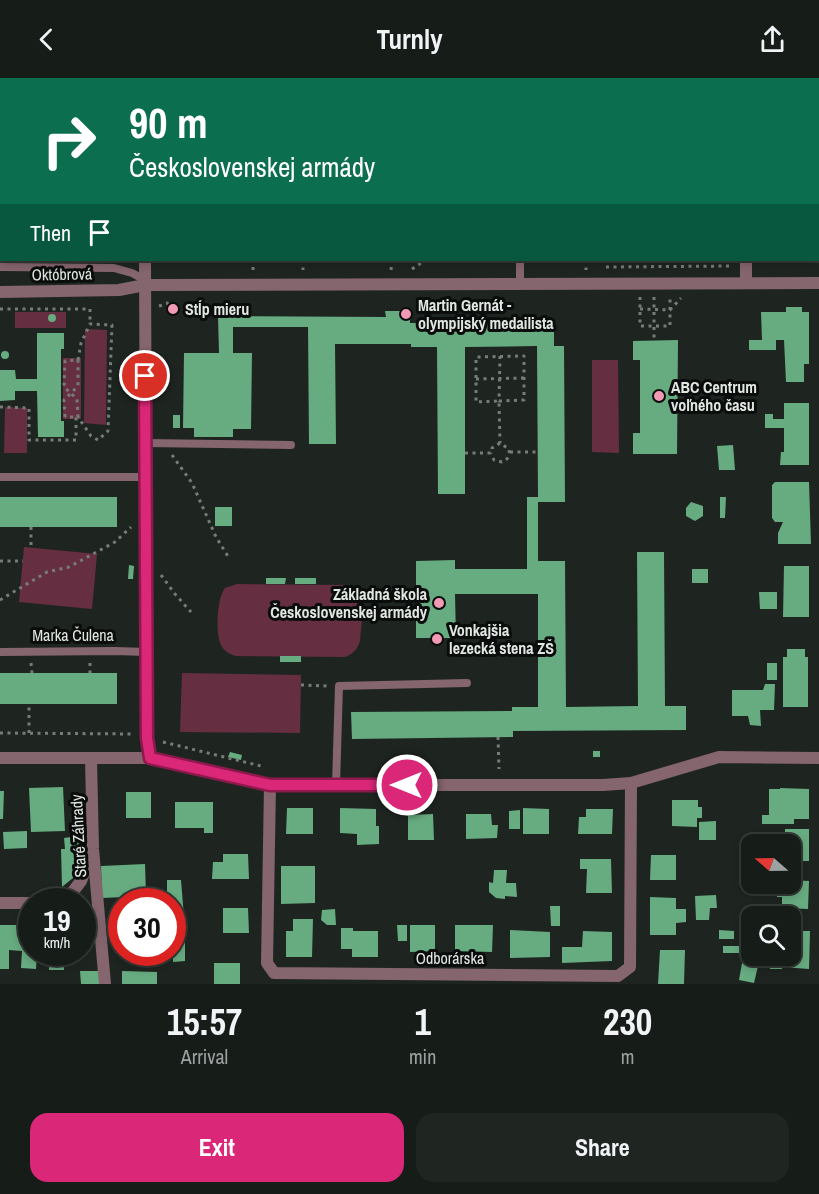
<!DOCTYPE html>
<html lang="en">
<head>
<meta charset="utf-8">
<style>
  body { margin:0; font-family:"Archivo Narrow",sans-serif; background:#1f2521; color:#f1f3f6; height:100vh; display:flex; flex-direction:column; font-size:22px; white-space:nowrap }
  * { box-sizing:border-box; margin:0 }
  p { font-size:20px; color:#9ea1a2 }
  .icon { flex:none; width:33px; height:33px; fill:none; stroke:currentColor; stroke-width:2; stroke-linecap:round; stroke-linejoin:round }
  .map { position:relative; height:906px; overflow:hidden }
  .side { display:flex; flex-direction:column; background:#161c18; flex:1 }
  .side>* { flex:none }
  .guide { position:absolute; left:0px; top:0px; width:819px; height:183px; box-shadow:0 3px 9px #0003,0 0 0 2px #353a37; background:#0b6e4f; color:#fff; overflow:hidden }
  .needle { width:39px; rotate:290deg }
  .fabs { position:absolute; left:741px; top:756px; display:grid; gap:12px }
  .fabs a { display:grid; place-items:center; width:60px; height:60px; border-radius:12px; background:#161c18; box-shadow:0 3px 9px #0003,0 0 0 2px #353a37; font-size:30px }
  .speed { position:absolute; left:18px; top:810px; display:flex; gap:12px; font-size:30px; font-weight:700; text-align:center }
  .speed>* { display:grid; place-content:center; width:78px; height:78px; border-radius:50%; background:#161c18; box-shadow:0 3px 9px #0003,0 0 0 2px #353a37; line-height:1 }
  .speed small { font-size:15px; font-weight:400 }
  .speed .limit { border:9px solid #d22; background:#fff; color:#111 }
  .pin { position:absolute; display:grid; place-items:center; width:51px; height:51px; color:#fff; margin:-26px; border:3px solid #fff; border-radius:50%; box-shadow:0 2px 6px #0007 }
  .me { position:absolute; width:66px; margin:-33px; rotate:270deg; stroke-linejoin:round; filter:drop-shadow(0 0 4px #0008) }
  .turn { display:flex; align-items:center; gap:21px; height:126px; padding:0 30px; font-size:27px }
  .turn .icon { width:78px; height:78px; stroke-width:2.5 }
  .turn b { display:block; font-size:42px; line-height:51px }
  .then { display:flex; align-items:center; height:57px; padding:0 30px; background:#0003; gap:12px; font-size:22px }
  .eta { display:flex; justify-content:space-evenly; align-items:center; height:102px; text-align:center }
  .eta b { font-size:36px; font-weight:700; line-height:42px }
  .action { display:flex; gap:12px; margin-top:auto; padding:12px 30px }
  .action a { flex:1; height:69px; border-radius:18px; background:#db2777; color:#fff; font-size:24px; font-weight:700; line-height:69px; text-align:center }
  .action a+a { background:#1f2521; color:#f1f3f6 }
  header { display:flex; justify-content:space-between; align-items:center; height:78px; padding:0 30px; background:#161c18; font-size:27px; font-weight:700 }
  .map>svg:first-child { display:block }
</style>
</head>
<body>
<header><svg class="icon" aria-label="back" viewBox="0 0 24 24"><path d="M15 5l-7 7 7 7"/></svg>Turnly<svg class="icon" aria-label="share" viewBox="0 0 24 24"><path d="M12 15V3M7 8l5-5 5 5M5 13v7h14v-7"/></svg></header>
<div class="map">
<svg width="819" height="906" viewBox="0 0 819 906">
  <rect width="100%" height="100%" fill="#1e2520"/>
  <g fill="#662e41">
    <rect x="15" y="234" width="51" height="16"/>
    <path d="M 85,251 L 107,252 L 106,347 L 84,345 Z"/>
    <rect x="63" y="280" width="18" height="61"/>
    <path d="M 592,282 L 618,282 L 619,375 L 592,374 Z"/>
    <path d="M 5,329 L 27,330 L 27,375 L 4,375 Z"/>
    <path d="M 24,469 L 97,476 L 92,531 L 19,524 Z"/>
    <path d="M 237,506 L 346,507 C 369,514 361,544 360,563 C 357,572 353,576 345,579 L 236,578 C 229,576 224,573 221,567 C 215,555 217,520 225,510 Z"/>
    <path d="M 182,595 L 301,597 L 300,655 L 180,654 Z"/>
  </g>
  <g fill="#67ab80">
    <path d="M 786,229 L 802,229 L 802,234 L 809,234 L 809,286 L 804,286 L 804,304 L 786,304 L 784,262 L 776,262 L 776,272 L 749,272 L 749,262 L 762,262 L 761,234 L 786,234 Z"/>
    <path d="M 385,233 L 410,233 L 410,245 L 554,244 L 554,268 L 564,268 L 565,424 L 538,424 L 538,483 L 565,483 L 566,629 L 638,628 L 637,474 L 664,474 L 665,628 L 686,628 L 686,652 L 513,653 L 513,659 L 352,661 L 351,634 L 512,633 L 512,629 L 538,629 L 538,516 L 455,516 L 456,560 L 416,560 L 416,483 L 455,482 L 455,491 L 527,491 L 527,419 L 538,419 L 537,268 L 465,269 L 465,416 L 438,416 L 437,269 L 411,269 L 411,266 L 335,266 L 336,366 L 309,366 L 308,249 L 233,249 L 233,275 L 252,275 L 251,351 L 233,351 L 233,359 L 194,359 L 194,350 L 183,350 L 184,275 L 219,275 L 218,238 L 386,239 Z"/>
    <circle cx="52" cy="240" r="4"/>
    <path d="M 37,255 L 64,255 L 64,271 L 61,271 L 61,343 L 64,343 L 64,359 L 38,359 L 37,313 L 15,313 L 15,322 L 0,323 L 0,292 L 15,292 L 16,301 L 37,301 Z"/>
    <path d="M 678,262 L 677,376 L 633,376 L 633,355 L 640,355 L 640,282 L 633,282 L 633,263 Z"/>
    <circle cx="5" cy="277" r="4"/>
    <path d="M 784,325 L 809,325 L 809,387 L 780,387 L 781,374 L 784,374 L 784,350 L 765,350 L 765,336 L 773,336 L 773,341 L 784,341 Z"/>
    <rect x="173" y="337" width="7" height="13"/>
    <path d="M 733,367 L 735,392 L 719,392 L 717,368 Z"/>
    <path d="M 775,404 L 809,404 L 811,466 L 778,466 L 778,455 L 783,444 L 775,444 L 772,440 L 772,407 Z"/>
    <rect x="0" y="419" width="117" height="30"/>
    <path d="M 720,419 L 726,419 L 725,440 L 720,440 Z"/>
    <path d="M 691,424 L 703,428 L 703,438 L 695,443 L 686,438 L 686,430 Z"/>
    <rect x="215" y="429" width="17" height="19"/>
    <path d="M 129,487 L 134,488 L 133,501 L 128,501 Z"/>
    <path d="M 784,488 L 809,488 L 809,539 L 783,539 Z"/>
    <rect x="692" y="491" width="16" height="14"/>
    <path d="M 266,500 L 286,500 L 285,506 L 266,506 Z"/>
    <rect x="295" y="500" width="21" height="6"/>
    <path d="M 759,514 L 777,514 L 777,531 L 760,531 Z"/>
    <path d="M 787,571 L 805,571 L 805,579 L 808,579 L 808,629 L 783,629 L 783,579 L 787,579 Z"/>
    <rect x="280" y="578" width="21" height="6"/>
    <rect x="767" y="585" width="10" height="17"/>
    <rect x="0" y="595" width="117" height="31"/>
    <path d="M 765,606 L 775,606 L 774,632 L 760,632 L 761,648 L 750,647 L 748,638 L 732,638 L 732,612 L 763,612 Z"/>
    <rect x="593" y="673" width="7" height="6"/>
    <path d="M 230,674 L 242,677 L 241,682 L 228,679 Z"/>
    <path d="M 63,709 L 65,753 L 31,754 L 29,710 Z"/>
    <path d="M 780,710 L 809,711 L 809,741 L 794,741 L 794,746 L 762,746 L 762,737 L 769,737 L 769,711 L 780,711 Z"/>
    <path d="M 0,713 L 4,713 L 3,741 L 0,741 Z"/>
    <rect x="126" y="714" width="25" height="26"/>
    <path d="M 672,722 L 698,722 L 698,729 L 702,729 L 702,740 L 697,740 L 697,749 L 672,748 Z"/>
    <path d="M 175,724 L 213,724 L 213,755 L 204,755 L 204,750 L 175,750 Z"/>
    <path d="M 287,730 L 313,730 L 313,756 L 286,756 Z"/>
    <path d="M 340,730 L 376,731 L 376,748 L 379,748 L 379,766 L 357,767 L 357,756 L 340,755 Z"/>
    <path d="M 523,730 L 549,731 L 549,756 L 523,756 Z"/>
    <path d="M 586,731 L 613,731 L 612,756 L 578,756 L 579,739 L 586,739 Z"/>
    <path d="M 520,732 L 520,751 L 509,751 L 509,733 Z"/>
    <path d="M 433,736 L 434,762 L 408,762 L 408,737 Z"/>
    <path d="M 466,736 L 491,736 L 492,747 L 498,747 L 497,760 L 466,761 Z"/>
    <path d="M 716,743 L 716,762 L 699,762 L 699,744 Z"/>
    <path d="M 785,751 L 809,751 L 809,783 L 799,783 L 799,788 L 791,789 L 790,766 L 785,766 Z"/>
    <path d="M 27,753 L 27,770 L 4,771 L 3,754 Z"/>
    <path d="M 78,758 L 79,769 L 87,768 L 84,779 L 73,800 L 62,809 L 61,771 L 65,771 L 64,760 Z"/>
    <path d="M 223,776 L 248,776 L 249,801 L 212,801 L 213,784 L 223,784 Z"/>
    <path d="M 651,777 L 676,777 L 676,802 L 650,802 Z"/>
    <path d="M 580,781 L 611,781 L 612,815 L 586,815 L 587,791 L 580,791 Z"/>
    <path d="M 145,786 L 146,818 L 102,820 L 101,788 Z"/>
    <path d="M 281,788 L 315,788 L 315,825 L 281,826 Z"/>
    <path d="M 494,792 L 507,792 L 506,805 L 516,805 L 517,819 L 505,818 L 505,821 L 496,820 L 489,814 L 489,804 L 493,805 Z"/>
    <path d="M 167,802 L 181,802 L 184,839 L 172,839 L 172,824 L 167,824 Z"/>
    <path d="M 790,802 L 809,803 L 808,831 L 782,830 L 782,819 L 777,819 L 777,806 L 790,806 Z"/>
    <path d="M 716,817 L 717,830 L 710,830 L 709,842 L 696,842 L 695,818 Z"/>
    <path d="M 650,819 L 676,820 L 676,831 L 686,831 L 686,844 L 676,845 L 676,857 L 650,857 Z"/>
    <path d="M 550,828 L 560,828 L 560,848 L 551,848 Z"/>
    <path d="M 770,829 L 771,838 L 754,838 L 754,830 Z"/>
    <path d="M 223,830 L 248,830 L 249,855 L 223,855 Z"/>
    <path d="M 335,831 L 336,847 L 327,847 L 321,842 L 322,832 Z"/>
    <path d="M 293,841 L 313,841 L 312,879 L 286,879 L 286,853 L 293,853 Z"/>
    <path d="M 122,843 L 122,875 L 115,875 L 114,844 Z"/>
    <path d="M 0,847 L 32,847 L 32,874 L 37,874 L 36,891 L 21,890 L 22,873 L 9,872 L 9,891 L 0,891 Z"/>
    <path d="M 397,847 L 407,847 L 407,863 L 398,863 Z"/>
    <path d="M 410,847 L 435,847 L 435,873 L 410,874 Z"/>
    <path d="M 455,847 L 493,847 L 492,874 L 455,873 Z"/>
    <path d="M 341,850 L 353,850 L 353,853 L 378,853 L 378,879 L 352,879 L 352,871 L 341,871 Z"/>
    <path d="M 510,852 L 550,854 L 550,879 L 510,880 Z"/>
    <path d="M 719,852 L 734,853 L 734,861 L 719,861 Z"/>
    <path d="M 583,853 L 612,854 L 612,883 L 562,885 L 562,869 L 582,869 Z"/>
    <path d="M 792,853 L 810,853 L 809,891 L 782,889 L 782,891 L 770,891 L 767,878 L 790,878 L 790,856 Z"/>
    <path d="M 173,858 L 185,858 L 185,883 L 173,884 Z"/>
    <rect x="723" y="868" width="16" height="7"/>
    <path d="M 660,872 L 685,872 L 684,906 L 658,906 Z"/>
    <rect x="49" y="874" width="15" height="18"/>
    <rect x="214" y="885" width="26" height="21"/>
    <path d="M 742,885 L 758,888 L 754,905 L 739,902 Z"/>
    <path d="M 80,893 L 99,893 L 99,906 L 81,906 Z"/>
    <path d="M 122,893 L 157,894 L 157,906 L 122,906 Z"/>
  </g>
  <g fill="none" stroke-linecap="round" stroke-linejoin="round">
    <g stroke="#767d78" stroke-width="3" stroke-dasharray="3 4.5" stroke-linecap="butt">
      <path d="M 7,0 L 7,2"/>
      <path d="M 0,56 L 2,56"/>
      <path d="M 0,75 L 2,75"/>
      <path d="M 303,182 L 303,192"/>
      <path d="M 586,182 L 586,192"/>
      <path d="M 606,189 L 732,188"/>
      <path d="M 412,191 L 426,182"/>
      <path d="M 253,192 L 253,182"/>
      <path d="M 391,192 L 392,182"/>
      <path d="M 640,219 L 640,248 L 670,248 L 670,221"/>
      <path d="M 654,219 L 654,262"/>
      <path d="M 159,228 L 167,226 L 170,220"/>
      <path d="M 0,231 L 90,231 L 90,246"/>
      <path d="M 640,231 L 670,232 L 681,220"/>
      <path d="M 500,278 L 499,323 L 524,322 L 524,278 L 476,279 L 476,324 L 499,323 L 500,365"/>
      <path d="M 78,282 L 81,265 L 90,246 L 112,247 L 108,353 L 98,362 L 91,358 L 78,339"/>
      <path d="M 476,301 L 524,300"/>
      <path d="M 0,329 L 29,330 L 29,362 L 76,362 L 76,339"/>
      <path d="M 65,339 L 64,322 L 78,308 L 78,282 L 65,283 L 64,309 L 77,321 L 78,339 L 65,339"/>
      <path d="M 510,374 L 538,374"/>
      <path d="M 465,375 L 491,375 L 492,370 L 500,365 L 509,371 C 510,377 508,382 502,384 L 494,382 L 491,375"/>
      <path d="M 172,377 L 192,405 L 216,459 L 229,480"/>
      <path d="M 31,449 L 31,470"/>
      <path d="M 0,483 L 23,483"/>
      <path d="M 161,497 L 175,516 L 191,534"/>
      <path d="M 0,522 L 47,494 L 69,489 L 115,464 L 131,449"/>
      <path d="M 31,585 L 32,595"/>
      <path d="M 90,585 L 90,595"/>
      <path d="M 301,607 L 327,608"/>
      <path d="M 0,655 L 133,656"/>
      <path d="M 29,655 L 29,626"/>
      <path d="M 498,659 L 499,691"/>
      <path d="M 163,664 L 261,688"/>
    </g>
    <g stroke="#85656e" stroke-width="8">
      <path d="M 251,2 L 251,0"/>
      <path d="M 351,2 L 351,0"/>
      <path d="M 566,2 L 566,0"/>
      <path d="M 623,2 L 623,0"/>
      <path d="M 687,2 L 687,0"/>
      <path d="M 0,189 L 114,190 L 132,195 L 145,202"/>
      <path d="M 520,205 L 520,182"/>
      <path d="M 145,365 L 291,367"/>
      <path d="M 0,399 L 146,399"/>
      <path d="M 0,574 L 116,573 L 146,574"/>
      <path d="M 336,707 L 339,608 L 467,605"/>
    </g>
    <g stroke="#85656e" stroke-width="12">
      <path d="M 144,0 L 144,2"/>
      <path d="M 745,0 L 745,2"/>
      <path d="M 0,124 L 2,124"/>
      <path d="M 145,182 L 147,660 L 150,680"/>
      <path d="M 746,182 L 746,205"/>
      <path d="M 0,214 L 119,212 L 145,207 L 819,205"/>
      <path d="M 0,680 L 150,680 L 270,707 L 603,707 L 631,705 L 719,679 L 819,680"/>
      <path d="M 91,680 L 93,771 L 105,906"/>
      <path d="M 270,707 L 267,885 L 274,895 L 618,898 L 630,889 L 631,705"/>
      <path d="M 65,824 L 81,803 L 92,775"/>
      <path d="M 0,825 L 32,825"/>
    </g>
  </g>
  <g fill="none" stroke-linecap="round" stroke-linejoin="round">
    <g stroke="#8e194d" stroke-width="15">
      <path id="route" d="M 145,298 L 147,660 L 150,680 L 270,707 L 407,707"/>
    </g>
    <use href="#route" stroke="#db2777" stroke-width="10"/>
  </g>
  <g fill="#f19ab4" stroke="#0a0d0b" stroke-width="2">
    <circle cx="173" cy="231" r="6"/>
    <circle cx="406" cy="236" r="6"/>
    <circle cx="659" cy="318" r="6"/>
    <circle cx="439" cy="525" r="6"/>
    <circle cx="437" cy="561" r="6"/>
  </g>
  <g text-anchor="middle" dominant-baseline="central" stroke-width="6" stroke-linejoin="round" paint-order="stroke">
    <g font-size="16" fill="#e1e6e2" stroke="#0a0d0b">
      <text transform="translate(62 196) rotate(-1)">Októbrová</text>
      <text x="73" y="557">Marka Čulena</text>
      <text transform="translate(78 758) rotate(-93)">Staré Záhrady</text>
      <text x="450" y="880">Odborárska</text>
    </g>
    <g font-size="16" font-weight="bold" fill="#e1e6e2" stroke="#0a0d0b" text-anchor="start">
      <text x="418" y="227">Martin Gernát -<tspan x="418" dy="18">olympijský medailista</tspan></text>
      <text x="185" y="231">Stĺp mieru</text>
      <text x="671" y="309">ABC Centrum<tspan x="671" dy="18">voľného času</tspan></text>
      <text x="427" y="516" text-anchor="end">Základná škola<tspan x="427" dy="18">Československej armády</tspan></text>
      <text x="449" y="552">Vonkajšia<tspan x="449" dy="18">lezecká stena ZŠ</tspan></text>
    </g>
  </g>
</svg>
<div class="fabs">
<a><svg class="needle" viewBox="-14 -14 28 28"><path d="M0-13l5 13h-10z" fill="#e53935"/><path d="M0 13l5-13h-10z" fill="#9ea1a2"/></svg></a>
<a><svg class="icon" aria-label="search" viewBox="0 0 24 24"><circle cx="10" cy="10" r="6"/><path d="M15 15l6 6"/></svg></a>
</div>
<div class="speed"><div>19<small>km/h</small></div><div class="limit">30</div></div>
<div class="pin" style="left:145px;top:298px;background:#d93025"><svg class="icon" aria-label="arrive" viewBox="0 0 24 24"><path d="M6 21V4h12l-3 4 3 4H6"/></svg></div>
<svg class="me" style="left:407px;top:707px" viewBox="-20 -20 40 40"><circle r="17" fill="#db2777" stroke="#fff" stroke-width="3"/><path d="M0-11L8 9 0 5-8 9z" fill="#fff"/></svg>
<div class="guide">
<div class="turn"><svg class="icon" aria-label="right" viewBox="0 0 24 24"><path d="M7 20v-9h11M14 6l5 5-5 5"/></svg><div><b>90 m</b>Československej armády</div></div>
<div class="then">Then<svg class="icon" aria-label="arrive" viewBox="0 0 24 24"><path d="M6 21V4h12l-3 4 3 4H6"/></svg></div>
</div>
</div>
<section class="side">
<div class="eta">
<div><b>15:57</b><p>Arrival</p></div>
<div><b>1</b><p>min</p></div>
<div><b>230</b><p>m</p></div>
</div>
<div class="action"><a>Exit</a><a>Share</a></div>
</section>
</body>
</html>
